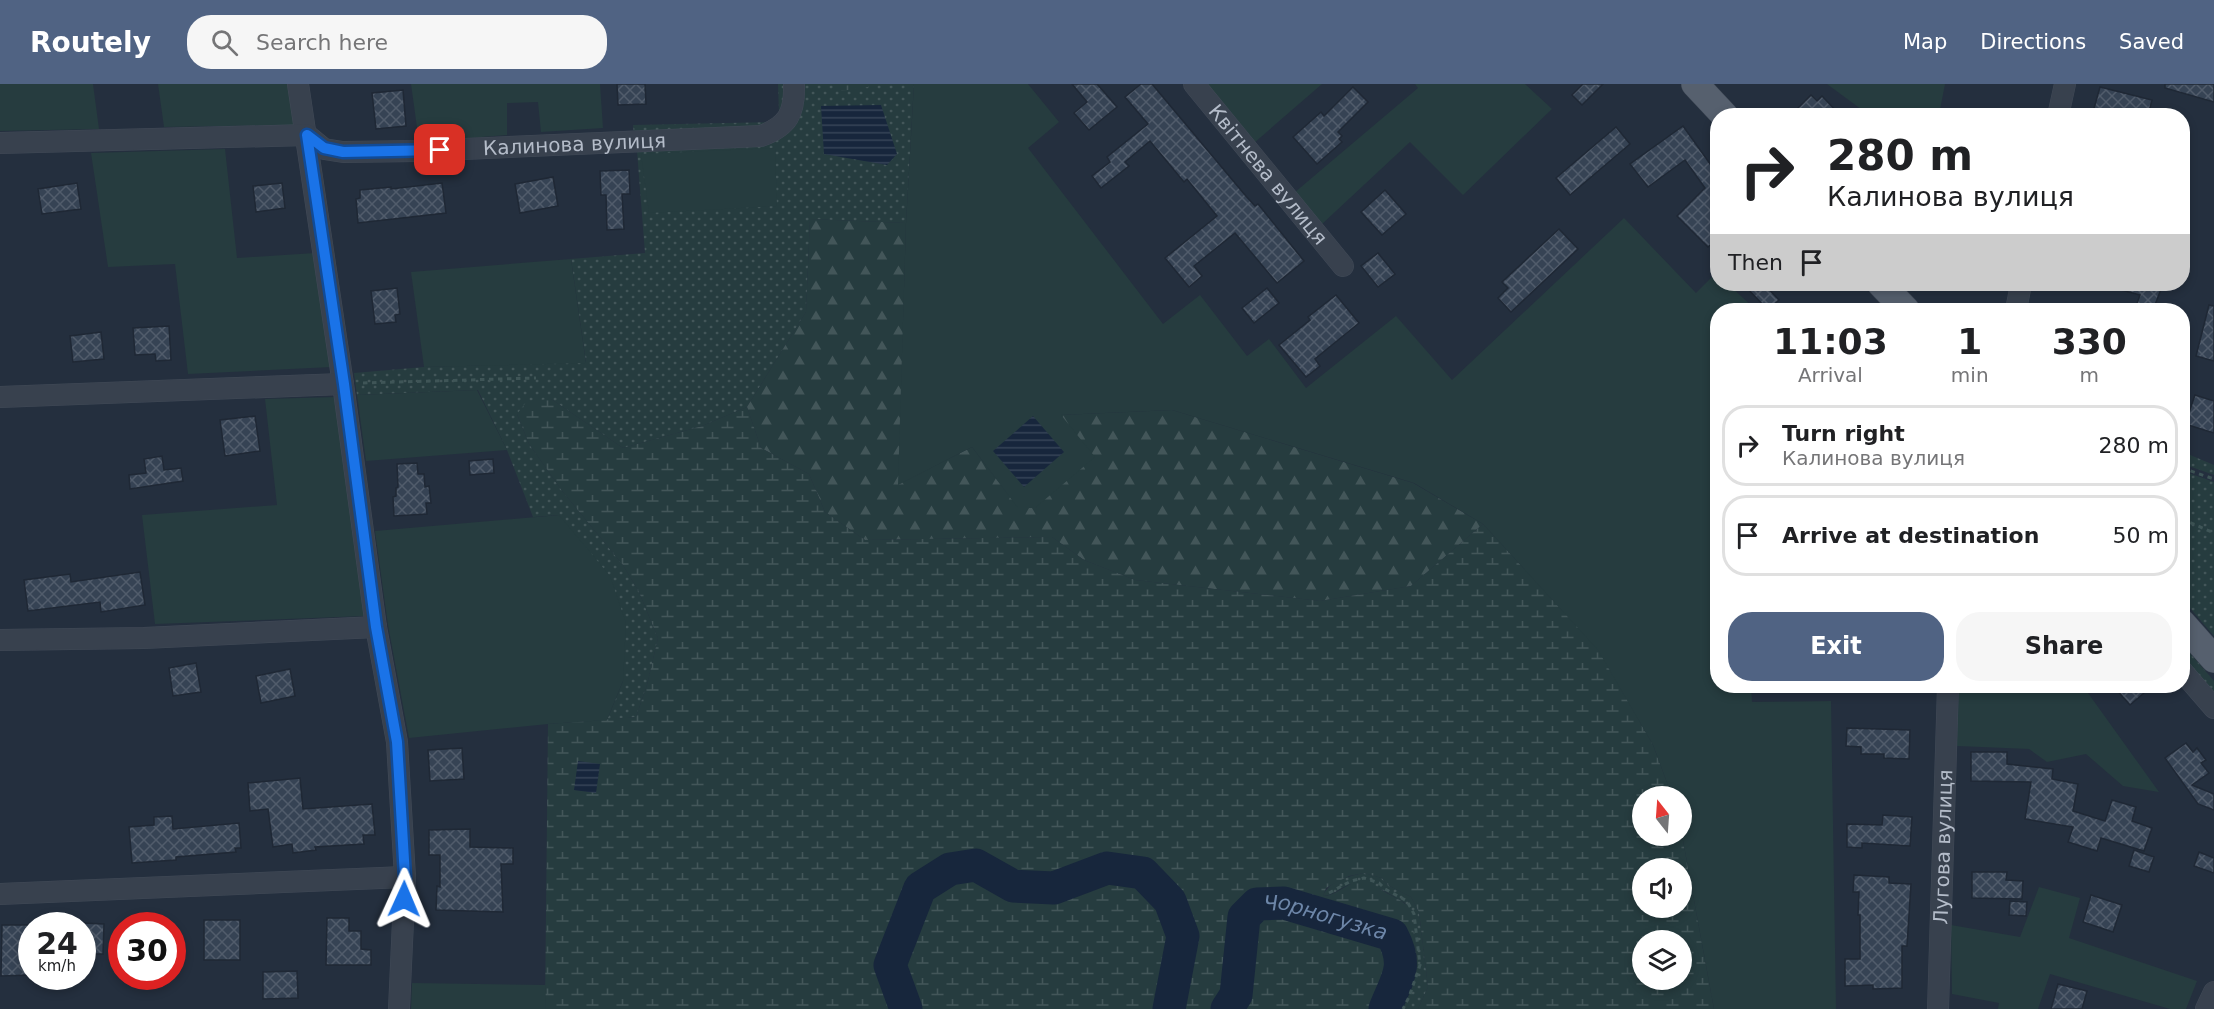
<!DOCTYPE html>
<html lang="en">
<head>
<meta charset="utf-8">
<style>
  body { margin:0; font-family:"DejaVu Sans",sans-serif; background:#f6f6f6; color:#202124; height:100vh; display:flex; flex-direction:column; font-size:22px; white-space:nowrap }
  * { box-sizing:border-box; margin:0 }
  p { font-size:20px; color:#757577 }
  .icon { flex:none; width:33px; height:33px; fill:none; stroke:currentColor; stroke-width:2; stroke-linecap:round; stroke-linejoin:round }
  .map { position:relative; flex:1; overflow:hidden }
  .details { position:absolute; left:1710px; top:219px; width:480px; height:390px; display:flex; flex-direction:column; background:#fff; border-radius:24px; box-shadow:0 3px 9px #0003 }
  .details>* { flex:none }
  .guide { position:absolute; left:1710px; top:24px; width:480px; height:183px; border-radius:24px; box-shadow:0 3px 9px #0003; background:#fff; color:#202124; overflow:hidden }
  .needle { width:39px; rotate:343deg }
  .tools { position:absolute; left:1632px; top:702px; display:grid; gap:12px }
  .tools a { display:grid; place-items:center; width:60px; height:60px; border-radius:50%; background:#fff; box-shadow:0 3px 9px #0003; font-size:30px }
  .speed { position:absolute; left:18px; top:828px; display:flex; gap:12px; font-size:30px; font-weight:700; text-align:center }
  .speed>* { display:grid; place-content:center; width:78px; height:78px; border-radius:50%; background:#fff; box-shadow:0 3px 9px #0003; line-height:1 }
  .speed small { font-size:15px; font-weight:400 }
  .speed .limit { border:9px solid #d22; background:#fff; color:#111 }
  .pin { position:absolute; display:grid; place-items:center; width:51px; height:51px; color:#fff; margin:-26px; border-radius:12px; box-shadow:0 3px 9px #0006 }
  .me { position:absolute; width:66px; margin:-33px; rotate:1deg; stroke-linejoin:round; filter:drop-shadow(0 0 4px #0008) }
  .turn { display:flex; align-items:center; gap:21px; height:126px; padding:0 18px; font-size:27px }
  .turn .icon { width:78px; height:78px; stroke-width:2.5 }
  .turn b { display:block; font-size:42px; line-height:51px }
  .then { display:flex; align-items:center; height:57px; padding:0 18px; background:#0003; gap:12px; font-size:22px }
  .eta { display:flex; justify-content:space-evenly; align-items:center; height:102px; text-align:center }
  .eta b { font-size:36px; font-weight:700; line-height:42px }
  .cta { display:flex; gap:12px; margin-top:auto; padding:12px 18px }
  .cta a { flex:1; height:69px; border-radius:24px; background:#506383; color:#fff; font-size:24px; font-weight:700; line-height:69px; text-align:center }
  .cta a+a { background:#f6f6f6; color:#202124 }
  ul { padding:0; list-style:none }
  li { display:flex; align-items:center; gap:18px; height:81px; margin:0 12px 9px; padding:0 6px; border:3px solid #e0e0e0; border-radius:24px }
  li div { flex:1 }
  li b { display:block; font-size:22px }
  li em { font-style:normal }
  header { display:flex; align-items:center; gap:36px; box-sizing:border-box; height:84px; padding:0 30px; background:#506383; color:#fff }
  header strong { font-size:28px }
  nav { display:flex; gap:33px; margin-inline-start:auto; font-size:21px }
  .search { width:420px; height:54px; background:#f6f6f6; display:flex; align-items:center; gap:15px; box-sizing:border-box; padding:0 21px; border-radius:24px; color:#757577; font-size:22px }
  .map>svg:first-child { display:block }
</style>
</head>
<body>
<header>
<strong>Routely</strong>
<div class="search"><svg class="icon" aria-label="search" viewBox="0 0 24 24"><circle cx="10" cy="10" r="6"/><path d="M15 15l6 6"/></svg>Search here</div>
<nav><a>Map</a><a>Directions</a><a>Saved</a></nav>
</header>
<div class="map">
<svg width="2214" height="925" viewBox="0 0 2214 925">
  <defs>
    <pattern id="grass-dots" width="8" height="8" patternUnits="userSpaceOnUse" patternTransform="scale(1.5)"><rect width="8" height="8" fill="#263c3f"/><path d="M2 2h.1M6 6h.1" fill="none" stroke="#435659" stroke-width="1.8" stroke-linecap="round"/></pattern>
    <pattern id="forest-firs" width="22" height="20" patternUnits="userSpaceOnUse" patternTransform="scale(1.5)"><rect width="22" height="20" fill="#263c3f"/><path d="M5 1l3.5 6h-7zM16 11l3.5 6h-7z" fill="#435659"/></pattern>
    <pattern id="wetland-marsh" width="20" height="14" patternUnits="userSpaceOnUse" patternTransform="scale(1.5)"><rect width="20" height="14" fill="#263c3f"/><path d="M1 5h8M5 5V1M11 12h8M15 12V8" fill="none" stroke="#435659"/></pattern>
    <pattern id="water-rules" width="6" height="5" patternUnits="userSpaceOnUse" patternTransform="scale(1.5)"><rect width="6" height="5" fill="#17263c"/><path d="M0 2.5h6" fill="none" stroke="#364457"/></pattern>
    <pattern id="building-cross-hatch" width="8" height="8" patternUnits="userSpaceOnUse" patternTransform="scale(1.5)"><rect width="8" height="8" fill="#364354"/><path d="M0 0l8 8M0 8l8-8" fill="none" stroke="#515c6b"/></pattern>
  </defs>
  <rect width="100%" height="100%" fill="#242f3e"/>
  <g fill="url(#grass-dots)">
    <path d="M 778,0 L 789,0 L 775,42 L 634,51 L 633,41 L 772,38 L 779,29 Z"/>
    <path d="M 799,0 L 914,0 L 906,139 L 810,135 L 806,228 L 747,323 L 702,342 L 623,364 L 551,315 L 517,330 L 529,360 L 563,408 L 623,481 L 639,508 L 658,554 L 647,601 L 636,633 L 607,636 L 623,597 L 559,431 L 533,433 L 507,366 L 478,306 L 357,311 L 354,289 L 424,283 L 586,278 L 571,175 L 645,169 L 637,67 L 762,58 Z"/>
    <path d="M 2183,368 L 2214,381 L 2214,391 L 2183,380 Z"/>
    <path d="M 2183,387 L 2214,398 L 2214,552 L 2183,516 Z"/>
    <path d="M 2182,560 L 2214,597 L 2214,617 L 2183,581 Z"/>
    <path d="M 1364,789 L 1382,794 L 1388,801 L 1411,813 L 1419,828 L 1428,903 L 1418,925 L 1399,925 C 1407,912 1416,896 1417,880 C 1417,860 1409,838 1405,819 C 1388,810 1368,793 1348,801 C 1339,805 1333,811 1323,812 C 1329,797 1349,792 1364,789 Z"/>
  </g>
  <path fill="url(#forest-firs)" d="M 810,135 L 906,139 L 899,400 L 972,363 L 1018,423 L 1060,331 L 1172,326 L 1413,399 L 1483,440 L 1411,502 L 1320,517 L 1135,496 L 1084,476 L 1052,453 L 865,456 L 825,428 L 809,390 L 761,364 L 747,323 L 806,228 Z"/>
  <g fill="url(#wetland-marsh)" fill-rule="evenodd">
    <path d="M 831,0 L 870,0 L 868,3 L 841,7 Z"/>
    <path d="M 551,315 L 623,364 L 702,342 L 747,323 L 761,364 L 809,390 L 825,428 L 865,456 L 1052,453 L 1084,476 L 1135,496 L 1320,517 L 1411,502 L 1483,440 L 1599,566 L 1653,661 L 1672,712 L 1642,712 L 1642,752 L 1682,751 L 1714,925 L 1418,925 L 1428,903 L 1419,828 L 1411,813 L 1388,801 L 1382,794 L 1364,789 L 1349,792 L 1337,798 L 1326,804 L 1323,812 C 1338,812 1349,795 1365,798 C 1374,799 1378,804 1385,808 C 1391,812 1400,815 1405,820 C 1412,827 1418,872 1416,882 C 1414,897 1407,912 1399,925 L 545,925 L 548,640 L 636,633 L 647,601 L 658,554 L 639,508 L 623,481 L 563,408 L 529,360 L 517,330 L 527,317 ZM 1642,784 L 1682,784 L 1682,824 L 1642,824 ZM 1642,856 L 1682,856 L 1682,896 L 1642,896 Z"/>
  </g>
  <g fill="#263c3f">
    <path d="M 0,0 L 93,0 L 99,45 L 0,47 Z"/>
    <path d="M 158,0 L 289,0 L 296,41 L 164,43 Z"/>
    <path d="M 411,0 L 600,0 L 603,44 L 541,48 L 538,18 L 507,19 L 507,51 L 419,58 Z"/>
    <path d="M 914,0 L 1028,0 L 1059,38 L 1028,64 L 1163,240 L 1200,211 L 1247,272 L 1269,255 L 1306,304 L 1396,232 L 1452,296 L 1624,134 L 1696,209 L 1717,188 L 1718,200 L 1728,200 L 1756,226 L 1718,226 L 1718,602 L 1751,602 L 1752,618 L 1831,617 L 1836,925 L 1714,925 L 1682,751 L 1682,712 L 1672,712 L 1653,661 L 1598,566 L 1483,440 L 1414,399 L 1172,326 L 1061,331 L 1095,373 L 1035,424 L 1018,424 L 972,363 L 898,401 L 906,139 Z"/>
    <path d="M 1205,0 L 1322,0 L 1254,59 Z"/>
    <path d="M 1415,0 L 1525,0 L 1552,25 L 1463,111 L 1410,58 L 1321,141 L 1294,109 L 1418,4 Z"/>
    <path d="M 1827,0 L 1945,0 L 1939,31 L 1869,31 Z"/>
    <path d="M 775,64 L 777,122 L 649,129 L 641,70 Z"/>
    <path d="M 225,65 L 237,174 L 315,169 L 332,283 L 188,290 L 175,180 L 108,183 L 91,69 Z"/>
    <path d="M 571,175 L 586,279 L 424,283 L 411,188 Z"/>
    <path d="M 477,306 L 507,366 L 366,377 L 357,311 Z"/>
    <path d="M 336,313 L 365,532 L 155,540 L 142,431 L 277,421 L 265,315 Z"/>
    <path d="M 559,431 L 610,492 L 626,539 L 623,597 L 607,636 L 548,640 L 409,654 L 388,541 L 375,447 Z"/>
    <path d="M 1959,602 L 2011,602 L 2015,608 L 2026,602 L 2083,602 L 2159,708 L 2123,702 L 2086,670 L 2047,678 L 2029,665 L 1957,662 Z"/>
    <path d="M 2039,803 L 2080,814 L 2069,854 L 2197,897 L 2186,925 L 2170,925 L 2050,890 L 2038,925 L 1998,925 L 1999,919 L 1952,910 L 1951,841 L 2020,853 Z"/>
    <path d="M 412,899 L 546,901 L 545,925 L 411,925 Z"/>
  </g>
  <g fill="url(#water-rules)">
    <path d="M 881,21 L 897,70 L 887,81 L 824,70 L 821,22 Z"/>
    <path d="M 1033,332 L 1064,368 L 1024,403 L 993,367 Z"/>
    <path d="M 578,677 L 600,680 L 596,709 L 574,706 Z"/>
  </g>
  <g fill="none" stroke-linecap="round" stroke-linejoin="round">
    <g stroke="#17263c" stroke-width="33">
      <path d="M 906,925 L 890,881 L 920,804 L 950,785 L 976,781 L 1013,802 L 1054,804 L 1107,784 L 1143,789 L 1170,817 L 1183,852 L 1169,925"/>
      <path id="s1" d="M 1227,925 L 1236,911 L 1244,833 L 1257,820 L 1284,819 L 1392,851 C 1409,883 1397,894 1385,925"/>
    </g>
  </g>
  <g fill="url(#building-cross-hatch)" stroke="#1f2835" stroke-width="1.5">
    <path d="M 617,0 L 645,0 L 646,20 L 618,21 Z"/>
    <path d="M 1072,0 L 1097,0 L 1117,23 L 1089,46 L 1074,29 L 1087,18 Z"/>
    <path d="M 1141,0 L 1152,0 L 1245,111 L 1255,122 L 1258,120 L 1304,177 L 1277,199 L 1235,149 L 1194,182 L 1202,192 L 1189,203 L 1165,174 L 1217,132 L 1187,95 L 1184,98 L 1150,57 L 1125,78 L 1129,82 L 1101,104 L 1092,92 L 1110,78 L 1107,73 L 1148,40 L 1125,13 Z"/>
    <path d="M 1583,0 L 1603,0 L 1582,21 L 1572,11 Z"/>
    <path d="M 2165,0 L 2214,0 L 2214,18 L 2165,4 Z"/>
    <path d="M 1353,3 L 1368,18 L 1338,48 L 1342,52 L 1339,55 L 1342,58 L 1317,80 L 1293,53 L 1321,28 L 1324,32 Z"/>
    <path d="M 2100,3 L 2152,16 L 2148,32 L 2108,32 L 2093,28 Z"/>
    <path d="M 403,6 L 406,42 L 376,45 L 372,9 Z"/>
    <path d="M 1811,11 L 1817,17 L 1822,12 L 1841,32 L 1790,32 Z"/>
    <path d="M 1683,42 L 1718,91 L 1718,154 L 1708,163 L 1677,132 L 1705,104 L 1685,76 L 1648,103 L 1630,80 Z"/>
    <path d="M 1616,43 L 1630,60 L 1570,111 L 1556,94 Z"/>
    <path d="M 629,86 L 630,110 L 622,110 L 624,145 L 607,146 L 606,111 L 601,111 L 600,87 Z"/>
    <path d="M 553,93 L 558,122 L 520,129 L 515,100 Z"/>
    <path d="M 77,99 L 81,125 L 42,130 L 38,105 Z"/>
    <path d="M 282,99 L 285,124 L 256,128 L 253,102 Z"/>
    <path d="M 442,99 L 446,129 L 358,139 L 356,115 L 360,114 L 360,106 L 391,103 L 391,105 Z"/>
    <path d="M 1385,106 L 1406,130 L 1382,151 L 1361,128 Z"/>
    <path d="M 1559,145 L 1578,165 L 1511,228 L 1498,214 L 1508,204 L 1502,198 Z"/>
    <path d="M 1378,169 L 1395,190 L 1378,203 L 1361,182 Z"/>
    <path d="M 1743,200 L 1764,200 L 1779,216 L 1768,226 Z"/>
    <path d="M 2114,200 L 2163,200 L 2153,226 L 2136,222 L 2140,211 L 2114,204 Z"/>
    <path d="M 397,204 L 400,230 L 395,231 L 396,238 L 375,240 L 371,207 Z"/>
    <path d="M 1267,204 L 1279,219 L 1254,239 L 1242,224 Z"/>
    <path d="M 1336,211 L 1359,239 L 1315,275 L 1320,282 L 1306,293 L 1279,261 L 1310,236 L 1308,233 Z"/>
    <path d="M 2209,221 L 2214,222 L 2214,277 L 2196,272 Z"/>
    <path d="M 169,242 L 171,276 L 156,277 L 155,270 L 135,271 L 133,244 Z"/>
    <path d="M 101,248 L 104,275 L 73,278 L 70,252 Z"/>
    <path d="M 2195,311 L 2214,317 L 2214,349 L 2185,340 Z"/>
    <path d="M 255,332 L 260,367 L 225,372 L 220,336 Z"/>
    <path d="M 162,372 L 164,386 L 181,384 L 183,397 L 130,405 L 129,391 L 146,389 L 144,375 Z"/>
    <path d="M 493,375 L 494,389 L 470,391 L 469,377 Z"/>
    <path d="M 417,379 L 418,390 L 424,390 L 425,403 L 429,402 L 431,419 L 426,419 L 427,430 L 394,432 L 393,413 L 396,412 L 396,404 L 398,403 L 397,380 Z"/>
    <path d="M 140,488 L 145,521 L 101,528 L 100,518 L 28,527 L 24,496 L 70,490 L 71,498 Z"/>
    <path d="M 196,579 L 201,608 L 173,612 L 169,584 Z"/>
    <path d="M 290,585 L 295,612 L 261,619 L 256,592 Z"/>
    <path d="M 2113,602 L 2152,602 L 2130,621 Z"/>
    <path d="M 1847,644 L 1910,646 L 1909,675 L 1884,674 L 1884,670 L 1861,670 L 1861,663 L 1846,662 Z"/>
    <path d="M 2186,659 L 2193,668 L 2197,664 L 2206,676 L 2201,679 L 2209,689 L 2192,701 L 2214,710 L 2214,726 L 2198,720 L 2165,674 Z"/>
    <path d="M 462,664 L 464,695 L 430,697 L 428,666 Z"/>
    <path d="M 1971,668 L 2007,668 L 2007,680 L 2053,685 L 2052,695 L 2078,700 L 2073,727 L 2105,737 L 2112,716 L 2136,723 L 2132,737 L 2152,744 L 2144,767 L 2101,754 L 2097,767 L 2068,758 L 2073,743 L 2025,735 L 2031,698 L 1971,697 Z"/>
    <path d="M 300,694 L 303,725 L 372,720 L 375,751 L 363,751 L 364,760 L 315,763 L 316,766 L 293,769 L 292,760 L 273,763 L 268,725 L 250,727 L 248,699 Z"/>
    <path d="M 1883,731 L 1912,733 L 1910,762 L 1862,759 L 1862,764 L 1847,763 L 1847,740 L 1882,741 Z"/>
    <path d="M 172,732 L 173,745 L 239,739 L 241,764 L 235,764 L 236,768 L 176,773 L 176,776 L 132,779 L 129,743 L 154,741 L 154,733 Z"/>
    <path d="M 470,745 L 470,763 L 513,764 L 513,780 L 501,780 L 503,828 L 436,826 L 437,802 L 440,803 L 440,771 L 429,771 L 429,746 Z"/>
    <path d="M 2134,766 L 2154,773 L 2149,788 L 2129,782 Z"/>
    <path d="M 2199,768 L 2214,774 L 2214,789 L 2194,782 Z"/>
    <path d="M 1972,788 L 2007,788 L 2006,796 L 2023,797 L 2022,815 L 1972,814 Z"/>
    <path d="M 1854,791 L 1889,793 L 1889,799 L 1911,800 L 1907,862 L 1902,862 L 1902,904 L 1873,905 L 1873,901 L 1845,902 L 1845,875 L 1860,875 L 1860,831 L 1858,831 L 1859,808 L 1853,808 Z"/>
    <path d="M 2091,811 L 2122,821 L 2113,848 L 2083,838 Z"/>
    <path d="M 2010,817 L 2027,818 L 2026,832 L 2009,831 Z"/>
    <path d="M 327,834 L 349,834 L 349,847 L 361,847 L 361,865 L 371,866 L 371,881 L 326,881 Z"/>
    <rect x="204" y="836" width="36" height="40"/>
    <path d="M 82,839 L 104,840 L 103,870 L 82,870 Z"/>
    <path d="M 2,841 L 32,841 L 32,891 L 1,892 Z"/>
    <path d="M 297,887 L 298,914 L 263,915 L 263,888 Z"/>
    <path d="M 2058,900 L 2087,907 L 2082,925 L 2051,925 Z"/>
  </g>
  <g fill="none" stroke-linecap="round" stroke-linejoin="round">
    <g stroke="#414a57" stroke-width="22">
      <g id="minor">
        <path d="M 298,0 L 343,300 L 376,543 L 397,658 L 405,793 L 399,925"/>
        <path id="s2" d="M 1194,0 L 1343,182"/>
        <path d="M 2058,32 L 2065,0"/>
        <path id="s3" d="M 0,59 L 307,51 L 324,65 L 343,68 L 418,67 L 761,52 C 788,42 795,29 794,0"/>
        <path d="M 2016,226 L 2021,200"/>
        <path d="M 0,313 L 343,300"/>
        <path d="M 0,556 L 144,554 L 376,543"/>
        <path d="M 2182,587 L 2214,624"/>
        <path d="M 0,810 L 405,793"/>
        <path id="s4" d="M 1938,925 L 1948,602"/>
        <path d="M 2206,925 L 2214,908"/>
      </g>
    </g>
    <g stroke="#414a57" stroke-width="28">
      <g id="major">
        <path d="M 1695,0 L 1725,32"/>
        <path d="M 1881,200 L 1906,226"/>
        <path d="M 2182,539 L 2214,575"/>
      </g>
    </g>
    <g stroke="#3f5557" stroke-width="3" stroke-dasharray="4.5 4.5" stroke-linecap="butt">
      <path d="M 363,299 L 536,294"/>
      <path d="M 2182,384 L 2214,395"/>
      <path d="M 2182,435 L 2214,449"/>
      <path d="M 1329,809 L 1351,797 L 1364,794 L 1379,799 L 1385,805 L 1407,817 L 1414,830 L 1420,881 L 1409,913 L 1403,925"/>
    </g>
    <use href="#minor" stroke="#38414e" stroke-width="21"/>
    <use href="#major" stroke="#56606e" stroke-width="27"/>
  </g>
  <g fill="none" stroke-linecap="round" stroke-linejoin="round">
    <g stroke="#114b97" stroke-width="15">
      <path id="route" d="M 404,815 L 405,793 L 397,658 L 376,543 L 344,300 L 307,51 L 324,64 L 343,68 L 440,66"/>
    </g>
    <use href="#route" stroke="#1a73e8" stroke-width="10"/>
  </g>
  <g text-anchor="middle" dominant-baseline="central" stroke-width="6" stroke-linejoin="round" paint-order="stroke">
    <g font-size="20" fill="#b4bcc9" stroke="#1d2633">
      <text stroke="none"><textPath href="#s3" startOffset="580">Калинова вулиця</textPath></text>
      <text stroke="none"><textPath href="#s2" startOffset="117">Квітнева вулиця</textPath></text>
      <text stroke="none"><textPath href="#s4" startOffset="162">Лугова вулиця</textPath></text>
    </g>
    <g font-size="21" font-style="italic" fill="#6d86a8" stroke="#1d2633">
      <text stroke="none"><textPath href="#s1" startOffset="184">Чорногузка</textPath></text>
    </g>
  </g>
</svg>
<div class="tools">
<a><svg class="needle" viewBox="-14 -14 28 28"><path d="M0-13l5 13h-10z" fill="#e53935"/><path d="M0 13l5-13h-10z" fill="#757577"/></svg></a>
<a><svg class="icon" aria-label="sound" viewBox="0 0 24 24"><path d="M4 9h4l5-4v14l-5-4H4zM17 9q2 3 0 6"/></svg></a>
<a><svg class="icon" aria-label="layers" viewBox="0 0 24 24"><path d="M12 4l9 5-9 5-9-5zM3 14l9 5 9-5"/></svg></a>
</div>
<div class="speed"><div>24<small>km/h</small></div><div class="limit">30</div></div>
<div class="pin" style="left:440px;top:66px;background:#d93025"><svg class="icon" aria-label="arrive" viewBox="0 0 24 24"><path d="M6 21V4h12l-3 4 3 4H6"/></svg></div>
<svg class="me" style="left:404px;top:815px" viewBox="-20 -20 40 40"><path d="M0-17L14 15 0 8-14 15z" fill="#1a73e8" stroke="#fff" stroke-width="4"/></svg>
<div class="guide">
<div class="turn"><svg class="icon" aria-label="right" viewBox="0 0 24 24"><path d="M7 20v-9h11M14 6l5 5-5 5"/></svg><div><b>280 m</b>Калинова вулиця</div></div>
<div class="then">Then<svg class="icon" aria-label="arrive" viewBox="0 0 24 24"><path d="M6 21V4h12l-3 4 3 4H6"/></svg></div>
</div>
<section class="details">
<div class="eta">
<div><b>11:03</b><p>Arrival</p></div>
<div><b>1</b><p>min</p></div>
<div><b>330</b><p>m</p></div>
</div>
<ul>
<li><svg class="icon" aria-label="right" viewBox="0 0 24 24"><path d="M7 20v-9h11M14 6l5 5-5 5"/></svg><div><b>Turn right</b><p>Калинова вулиця</p></div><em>280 m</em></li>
<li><svg class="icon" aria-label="arrive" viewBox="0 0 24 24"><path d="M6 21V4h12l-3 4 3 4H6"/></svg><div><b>Arrive at destination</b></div><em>50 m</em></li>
</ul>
<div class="cta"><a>Exit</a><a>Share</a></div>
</section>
</div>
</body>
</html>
